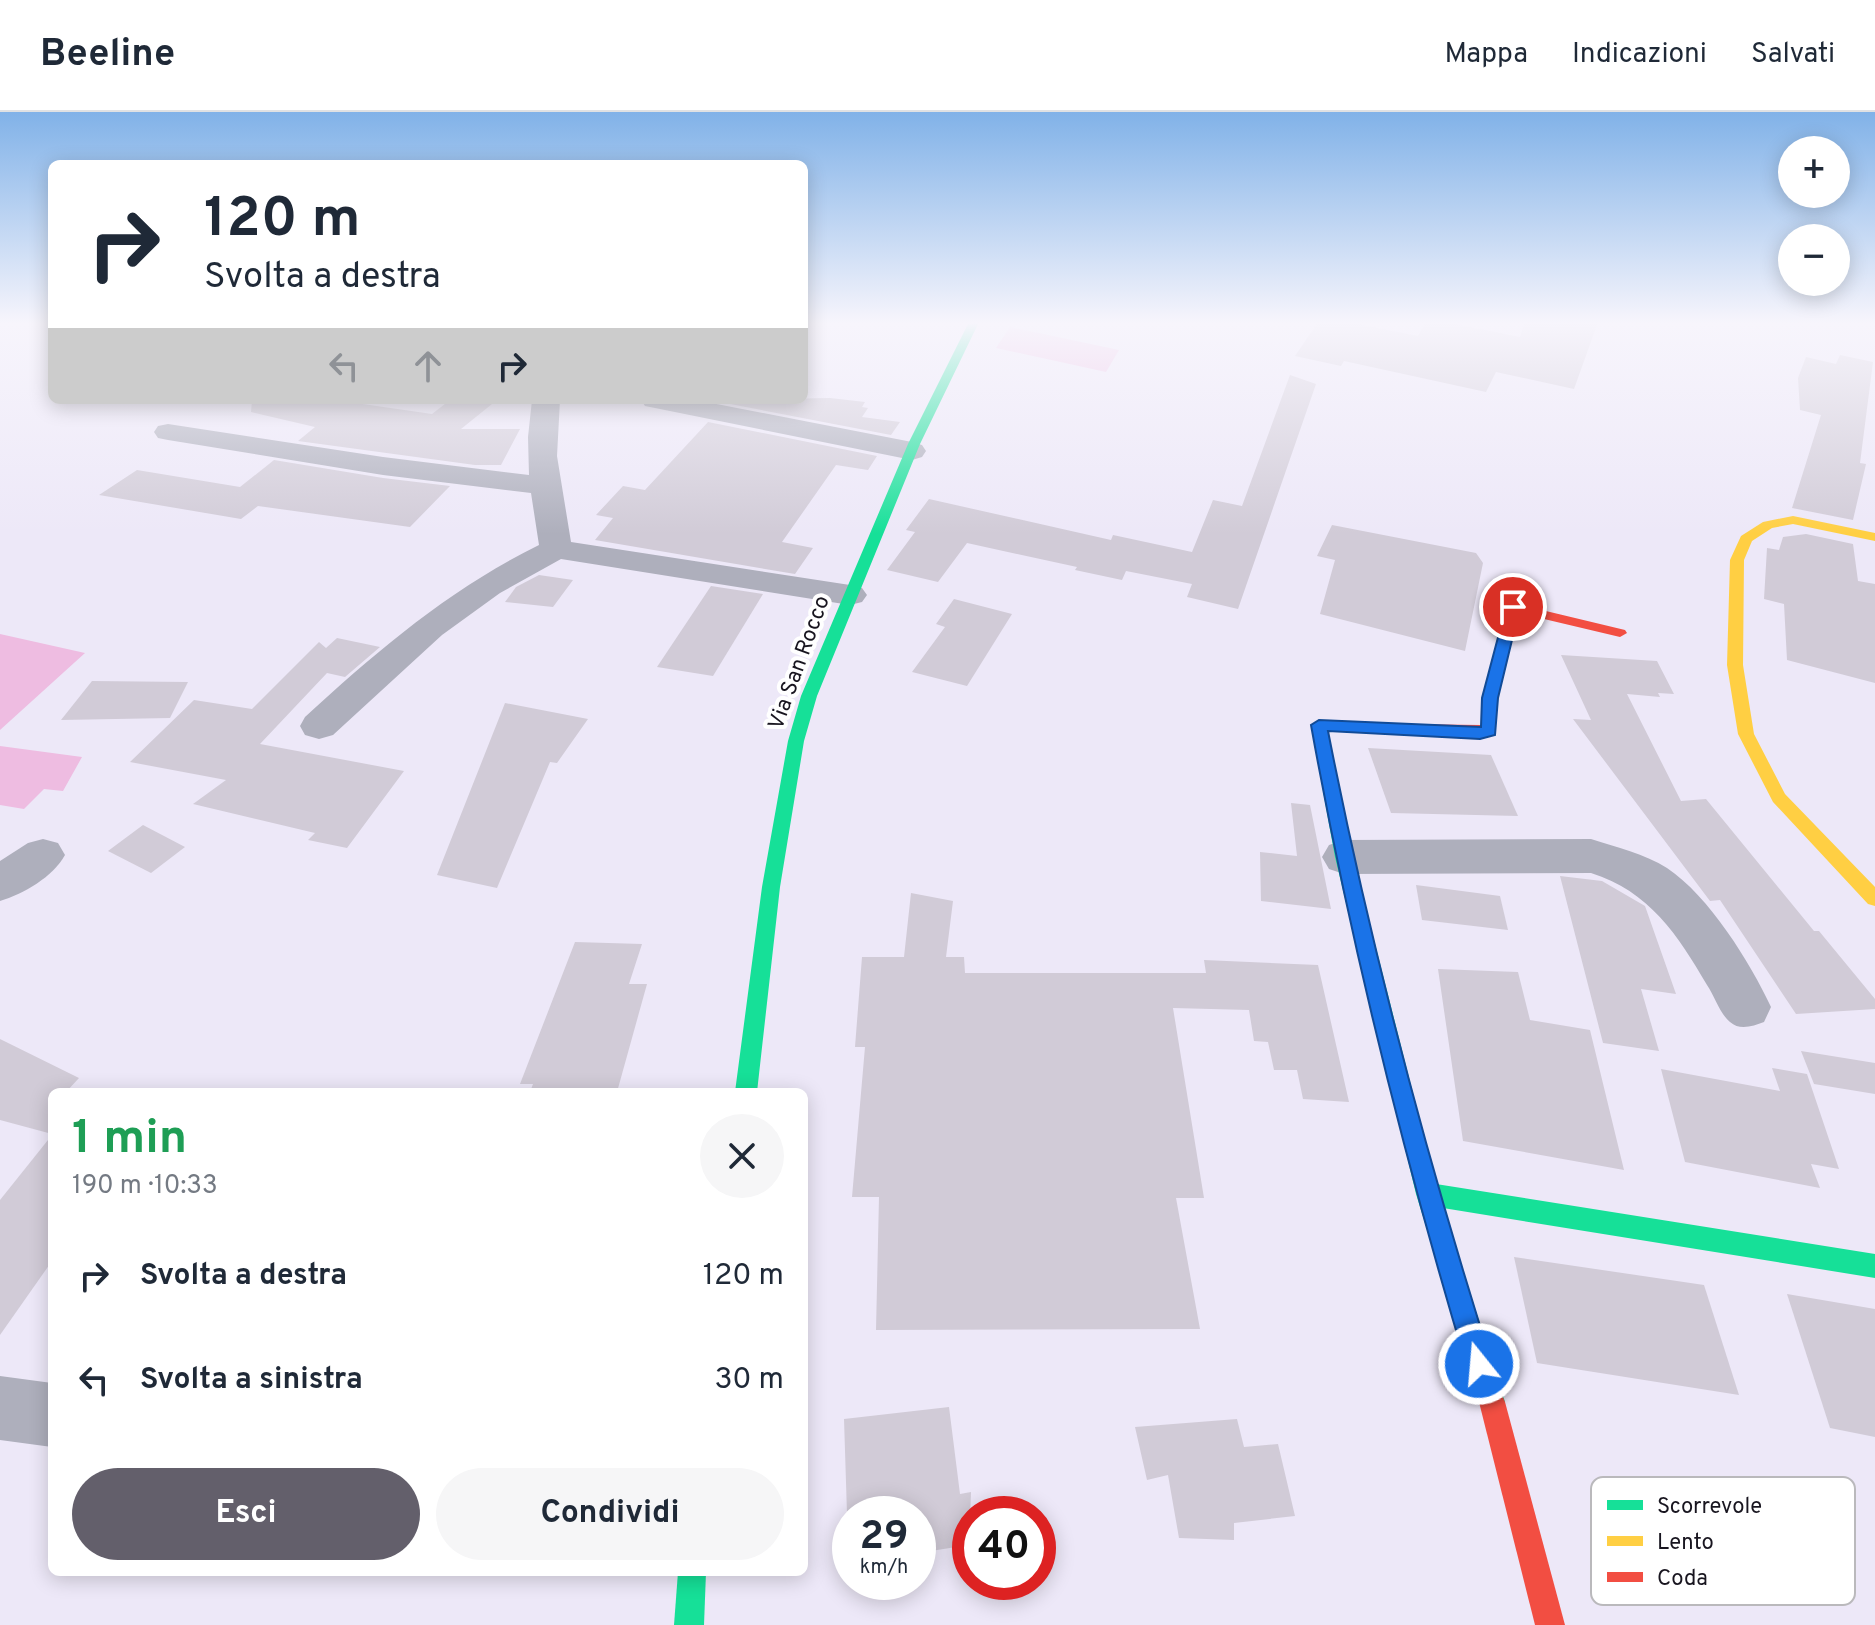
<!DOCTYPE html>
<html lang="it">
<head>
<meta charset="utf-8">
<style>
  body { margin:0; font-family:Overpass,sans-serif; background:#f6f6f7; color:#1f2937; height:100vh; display:flex; flex-direction:column; font-size:30px; white-space:nowrap }
  * { box-sizing:border-box; margin:0 }
  p { font-size:26px; color:#747a83 }
  .icon { flex:none; width:44px; height:44px; fill:none; stroke:currentColor; stroke-width:2; stroke-linecap:round; stroke-linejoin:round }
  .map { position:relative; flex:1; overflow:hidden }
  .sheet { position:absolute; left:48px; top:976px; width:760px; height:488px; display:flex; flex-direction:column; background:#fff; border-radius:12px; box-shadow:0 4px 20px #0003 }
  .sheet>* { flex:none }
  .guide { position:absolute; left:48px; top:48px; width:760px; height:244px; border-radius:12px; box-shadow:0 4px 20px #0003; background:#fff; color:#1f2937; overflow:hidden }
  .controls { position:absolute; left:1778px; top:24px; display:grid; gap:16px }
  .controls a { display:grid; place-items:center; width:72px; height:72px; border-radius:50%; background:#fff; box-shadow:0 4px 20px #0003; font-size:40px }
  .speed { position:absolute; left:832px; top:1384px; display:flex; gap:16px; font-size:40px; font-weight:700; text-align:center }
  .speed>* { display:grid; place-content:center; width:104px; height:104px; border-radius:50%; background:#fff; box-shadow:0 4px 20px #0003; line-height:1 }
  .speed small { font-size:20px; font-weight:400 }
  .speed .limit { border:12px solid #d22; background:#fff; color:#111 }
  .pin { position:absolute; display:grid; place-items:center; width:68px; height:68px; color:#fff; margin:-34px; border:4px solid #fff; border-radius:50%; box-shadow:0 2px 8px #0007 }
  .me { position:absolute; width:88px; margin:-44px; rotate:343deg; stroke-linejoin:round; filter:drop-shadow(0 0 6px #0008) }
  .turn { display:flex; align-items:center; gap:28px; height:168px; padding:0 24px; font-size:36px }
  .turn .icon { width:104px; height:104px; stroke-width:2.5 }
  .turn b { display:block; font-size:56px; line-height:68px }
  .lanes { display:flex; align-items:center; height:76px; padding:0 24px; background:#0003; justify-content:center; gap:40px; direction:ltr }
  .lanes .off { opacity:.35 }
  .round { display:grid; place-items:center; flex:none; width:84px; height:84px; border-radius:42px; background:#f6f6f7 }
  .headline { display:flex; align-items:center; justify-content:space-between; height:136px; padding:0 24px }
  h1 { font-size:48px; font-weight:700; line-height:60px; color:#1e9e55 }
  .cta { display:flex; gap:16px; margin-top:auto; padding:16px 24px }
  .cta a { flex:1; height:92px; border-radius:48px; background:#635f6b; color:#fff; font-size:32px; font-weight:700; line-height:92px; text-align:center }
  .cta a+a { background:#f6f6f7; color:#1f2937 }
  ul { padding:0; list-style:none }
  li { display:flex; align-items:center; gap:24px; height:104px; padding:0 24px }
  li div { flex:1 }
  li b { display:block; font-size:30px }
  li em { font-style:normal }
  header { display:flex; align-items:center; gap:48px; box-sizing:border-box; height:112px; padding:0 40px; background:#fff; border-bottom:2px solid #e0e1e3 }
  header strong { font-size:38px }
  nav { display:flex; gap:44px; margin-inline-start:auto; font-size:28px }
  .map>svg:first-child { display:block }
</style>
</head>
<body>
<header>
<strong>Beeline</strong>
<nav><a>Mappa</a><a>Indicazioni</a><a>Salvati</a></nav>
</header>
<div class="map">
<svg width="1875" height="1513" viewBox="0 0 1875 1513">
  <rect width="100%" height="100%" fill="#ede8f8"/>
  <g fill="#eebce1">
    <path d="M 1010,215 L 1119,238 L 1106,260 L 996,236 Z"/>
    <path d="M 0,522 L 85,541 L 0,618 Z"/>
    <path d="M 0,634 L 82,645 L 63,679 L 44,677 L 24,697 L 0,693 Z"/>
  </g>
  <g fill="#d1cbd7">
    <path d="M 1318,210 L 1348,210 L 1418,224 L 1426,210 L 1445,210 L 1520,225 L 1525,210 L 1598,210 L 1574,277 L 1496,260 L 1486,280 L 1344,249 L 1341,254 L 1295,244 Z"/>
    <path d="M 1840,243 L 1873,250 L 1860,351 L 1866,352 L 1853,408 L 1792,396 L 1821,303 L 1800,298 L 1798,266 L 1806,245 L 1836,252 Z"/>
    <path d="M 1290,263 L 1316,272 L 1238,497 L 1187,485 L 1192,472 L 1126,459 L 1122,468 L 1075,458 L 1077,455 L 967,431 L 938,470 L 887,458 L 915,420 L 906,418 L 929,387 L 1111,428 L 1113,423 L 1192,440 L 1213,388 L 1242,394 Z"/>
    <path d="M 830,286 L 865,290 L 862,295 L 868,296 L 862,305 L 900,310 L 891,323 L 725,291 L 728,288 Z"/>
    <path d="M 252,288 L 335,288 L 432,302 L 450,288 L 497,288 L 461,317 L 520,317 L 501,353 L 475,353 L 298,329 L 315,315 L 251,300 Z"/>
    <path d="M 708,310 L 877,344 L 868,358 L 836,353 L 782,430 L 813,436 L 795,462 L 595,428 L 613,406 L 596,403 L 623,374 L 645,378 Z"/>
    <path d="M 274,348 L 383,366 L 450,374 L 410,415 L 258,394 L 241,407 L 99,383 L 137,358 L 240,375 Z"/>
    <path d="M 1332,413 L 1476,441 L 1483,451 L 1465,539 L 1320,502 L 1335,448 L 1317,444 Z"/>
    <path d="M 1806,422 L 1853,432 L 1858,469 L 1875,472 L 1875,571 L 1787,548 L 1784,492 L 1764,487 L 1767,436 L 1779,438 L 1783,425 Z"/>
    <path d="M 539,463 L 573,468 L 553,495 L 505,490 L 516,475 Z"/>
    <path d="M 711,474 L 763,482 L 713,564 L 657,555 Z"/>
    <path d="M 954,487 L 1012,502 L 967,574 L 912,560 L 945,515 L 936,512 Z"/>
    <path d="M 337,526 L 380,535 L 345,565 L 327,561 L 260,632 L 404,659 L 347,736 L 308,728 L 315,721 L 193,692 L 226,668 L 130,650 L 194,588 L 252,597 L 319,530 L 326,536 Z"/>
    <path d="M 1561,543 L 1657,549 L 1674,582 L 1658,581 L 1660,585 L 1627,582 L 1681,689 L 1706,687 L 1814,819 L 1819,819 L 1875,887 L 1875,897 L 1796,902 L 1720,788 L 1710,789 L 1573,607 L 1591,608 Z"/>
    <path d="M 92,569 L 188,570 L 170,606 L 61,608 Z"/>
    <path d="M 505,591 L 588,607 L 557,651 L 550,650 L 497,776 L 437,763 Z"/>
    <path d="M 1368,636 L 1491,643 L 1518,704 L 1391,701 Z"/>
    <path d="M 1291,691 L 1310,693 L 1331,797 L 1261,789 L 1260,740 L 1297,744 Z"/>
    <path d="M 143,713 L 185,735 L 151,761 L 108,739 Z"/>
    <path d="M 1560,764 L 1602,769 L 1645,794 L 1676,882 L 1641,877 L 1659,939 L 1603,931 Z"/>
    <path d="M 1416,773 L 1500,784 L 1508,818 L 1422,808 Z"/>
    <path d="M 911,781 L 953,789 L 946,845 L 964,845 L 965,861 L 1206,861 L 1204,848 L 1318,853 L 1349,990 L 1303,987 L 1297,958 L 1274,958 L 1268,930 L 1254,929 L 1249,898 L 1173,896 L 1204,1086 L 1176,1086 L 1200,1217 L 876,1218 L 879,1085 L 852,1085 L 865,935 L 855,935 L 862,845 L 904,845 Z"/>
    <path d="M 575,830 L 642,832 L 629,872 L 647,872 L 617,980 L 530,980 L 533,972 L 520,972 Z"/>
    <path d="M 1438,857 L 1518,860 L 1530,908 L 1590,918 L 1624,1058 L 1463,1029 Z"/>
    <path d="M 0,927 L 79,966 L 66,980 L 52,980 L 52,1022 L 0,1008 Z"/>
    <path d="M 1801,939 L 1875,951 L 1875,982 L 1814,972 Z"/>
    <path d="M 1772,956 L 1807,962 L 1839,1057 L 1811,1052 L 1820,1076 L 1685,1050 L 1661,957 L 1780,979 Z"/>
    <path d="M 52,1023 L 52,1149 L 0,1223 L 0,1088 Z"/>
    <path d="M 1514,1145 L 1704,1173 L 1739,1283 L 1537,1251 Z"/>
    <path d="M 1787,1182 L 1875,1197 L 1875,1325 L 1830,1316 Z"/>
    <path d="M 949,1295 L 960,1382 L 971,1380 L 969,1433 L 918,1441 L 918,1402 L 847,1402 L 844,1307 Z"/>
    <path d="M 1237,1307 L 1244,1335 L 1278,1332 L 1295,1404 L 1234,1411 L 1234,1428 L 1179,1426 L 1168,1363 L 1147,1368 L 1135,1315 Z"/>
  </g>
  <g fill="none" stroke-linecap="round" stroke-linejoin="round">
    <g fill="#aeafbc" fill-rule="evenodd">
      <path d="M 532,288 L 560,288 L 557,344 L 571,430 L 850,473 L 862,476 L 867,483 L 862,490 L 850,493 L 561,447 L 500,481 L 442,523 L 333,623 L 319,627 L 305,623 L 300,614 L 305,605 C 378,538 450,477 539,433 L 531,381 L 383,363 L 168,328 L 158,326 L 154,320 L 158,314 L 168,312 L 383,345 L 529,363 L 528,325 Z"/>
      <path d="M 641,288 L 696,288 L 912,330 L 922,333 L 926,339 L 922,345 L 912,348 L 655,296 L 645,294 Z"/>
      <path d="M 43,727 L 58,731 L 65,743 C 53,765 23,782 0,789 L 0,749 L 28,731 Z"/>
      <path d="M 1591,727 C 1616,735 1645,742 1667,756 C 1709,784 1750,850 1771,895 L 1764,910 C 1753,914 1740,919 1730,910 C 1720,902 1714,883 1707,873 C 1678,823 1649,779 1591,761 L 1344,762 L 1329,757 L 1322,745 L 1329,733 L 1344,728 Z"/>
      <path d="M 0,1264 L 52,1271 L 52,1335 L 0,1328 Z"/>
    </g>
    <g fill="#16e098" fill-rule="evenodd">
      <path d="M 969,210 L 979,210 L 920,332 L 817,584 L 804,629 L 780,775 L 757,980 L 735,980 L 762,775 L 788,629 L 801,584 L 908,332 Z"/>
      <path d="M 1319,608 L 1402,612 L 1410,617 L 1402,622 L 1328,619 L 1353,745 L 1436,1072 L 1875,1142 L 1875,1166 L 1443,1096 L 1505,1290 L 1501,1299 L 1492,1303 L 1483,1299 L 1416,1082 L 1335,745 L 1311,613 Z"/>
      <path d="M 678,1460 L 706,1460 L 704,1513 L 674,1513 Z"/>
    </g>
    <path fill="#ffcf43" fill-rule="evenodd" d="M 1793,404 L 1875,421 L 1875,429 L 1793,412 L 1772,416 L 1752,429 L 1744,448 L 1743,553 L 1754,622 L 1785,682 L 1875,775 L 1875,794 L 1868,792 L 1773,690 L 1738,622 L 1727,553 L 1730,448 L 1741,424 L 1763,410 Z"/>
    <g fill="#f24e42" fill-rule="evenodd">
      <path d="M 1513,491 L 1625,518 L 1627,521 L 1620,525 L 1519,501 L 1498,586 L 1495,623 L 1396,621 L 1394,617 L 1402,612 L 1481,613 L 1482,586 L 1506,495 Z"/>
      <path d="M 1492,1277 L 1501,1281 L 1505,1290 L 1565,1513 L 1535,1513 L 1479,1290 L 1483,1281 Z"/>
    </g>
  </g>
  <linearGradient id="sky" x2="0" y2="1"><stop stop-color="#81b2e8"/><stop offset="0.5" stop-color="#f7f5fc"/><stop offset="1" stop-color="#f7f5fc" stop-opacity="0"/></linearGradient>
  <rect width="1875" height="422" fill="url(#sky)"/>
  <path fill="#1a73e8" stroke="#114b97" stroke-width="2" d="M 1513,490 L 1520,495 L 1498,586 L 1495,623 L 1480,627 L 1328,619 C 1370,833 1426,1044 1492,1252 L 1488,1261 L 1479,1265 L 1470,1261 L 1466,1252 C 1403,1042 1350,829 1311,613 L 1319,608 L 1481,615 L 1482,586 L 1506,495 Z"/>
  <g text-anchor="middle" dominant-baseline="central" stroke-width="8" stroke-linejoin="round" paint-order="stroke">
    <g font-size="22" fill="#18151f" stroke="#fff">
      <text transform="translate(800 551) rotate(-70)">Via San Rocco</text>
    </g>
  </g>
  <rect x="1591" y="1365" width="264" height="128" rx="12" fill="#fff" stroke="#bab9bc" stroke-width="2"/>
  <rect x="1607" y="1388" width="36" height="10" fill="#16e098"/>
  <rect x="1607" y="1424" width="36" height="10" fill="#ffcf43"/>
  <rect x="1607" y="1460" width="36" height="10" fill="#f24e42"/>
  <g font-size="22" fill="#18151f">
    <text x="1657" y="1401">Scorrevole</text>
    <text x="1657" y="1437">Lento</text>
    <text x="1657" y="1473">Coda</text>
  </g>
</svg>
<div class="controls">
<a>+</a>
<a>−</a>
</div>
<div class="speed"><div>29<small>km/h</small></div><div class="limit">40</div></div>
<div class="pin" style="left:1513px;top:495px;background:#d93025"><svg class="icon" aria-label="arrive" viewBox="0 0 24 24"><path d="M6 21V4h12l-3 4 3 4H6"/></svg></div>
<svg class="me" style="left:1479px;top:1252px" viewBox="-20 -20 40 40"><circle r="17" fill="#1a73e8" stroke="#fff" stroke-width="3"/><path d="M0-11L8 9 0 5-8 9z" fill="#fff"/></svg>
<div class="guide">
<div class="turn"><svg class="icon" aria-label="right" viewBox="0 0 24 24"><path d="M7 20v-9h11M14 6l5 5-5 5"/></svg><div><b>120 m</b>Svolta a destra</div></div>
<div class="lanes"><svg class="icon off" aria-label="left" viewBox="0 0 24 24"><path d="M17 20v-9H6M10 6l-5 5 5 5"/></svg><svg class="icon off" aria-label="ahead" viewBox="0 0 24 24"><path d="M12 20V5M6 11l6-6 6 6"/></svg><svg class="icon" aria-label="right" viewBox="0 0 24 24"><path d="M7 20v-9h11M14 6l5 5-5 5"/></svg></div>
</div>
<section class="sheet">
<div class="headline"><div><h1>1 min</h1><p>190 m · 10:33</p></div><a class="round"><svg class="icon" aria-label="close" viewBox="0 0 24 24"><path d="M6 6l12 12M18 6L6 18"/></svg></a></div>
<ul>
<li><svg class="icon" aria-label="right" viewBox="0 0 24 24"><path d="M7 20v-9h11M14 6l5 5-5 5"/></svg><div><b>Svolta a destra</b></div><em>120 m</em></li>
<li><svg class="icon" aria-label="left" viewBox="0 0 24 24"><path d="M17 20v-9H6M10 6l-5 5 5 5"/></svg><div><b>Svolta a sinistra</b></div><em>30 m</em></li>
</ul>
<div class="cta"><a>Esci</a><a>Condividi</a></div>
</section>
</div>
</body>
</html>
